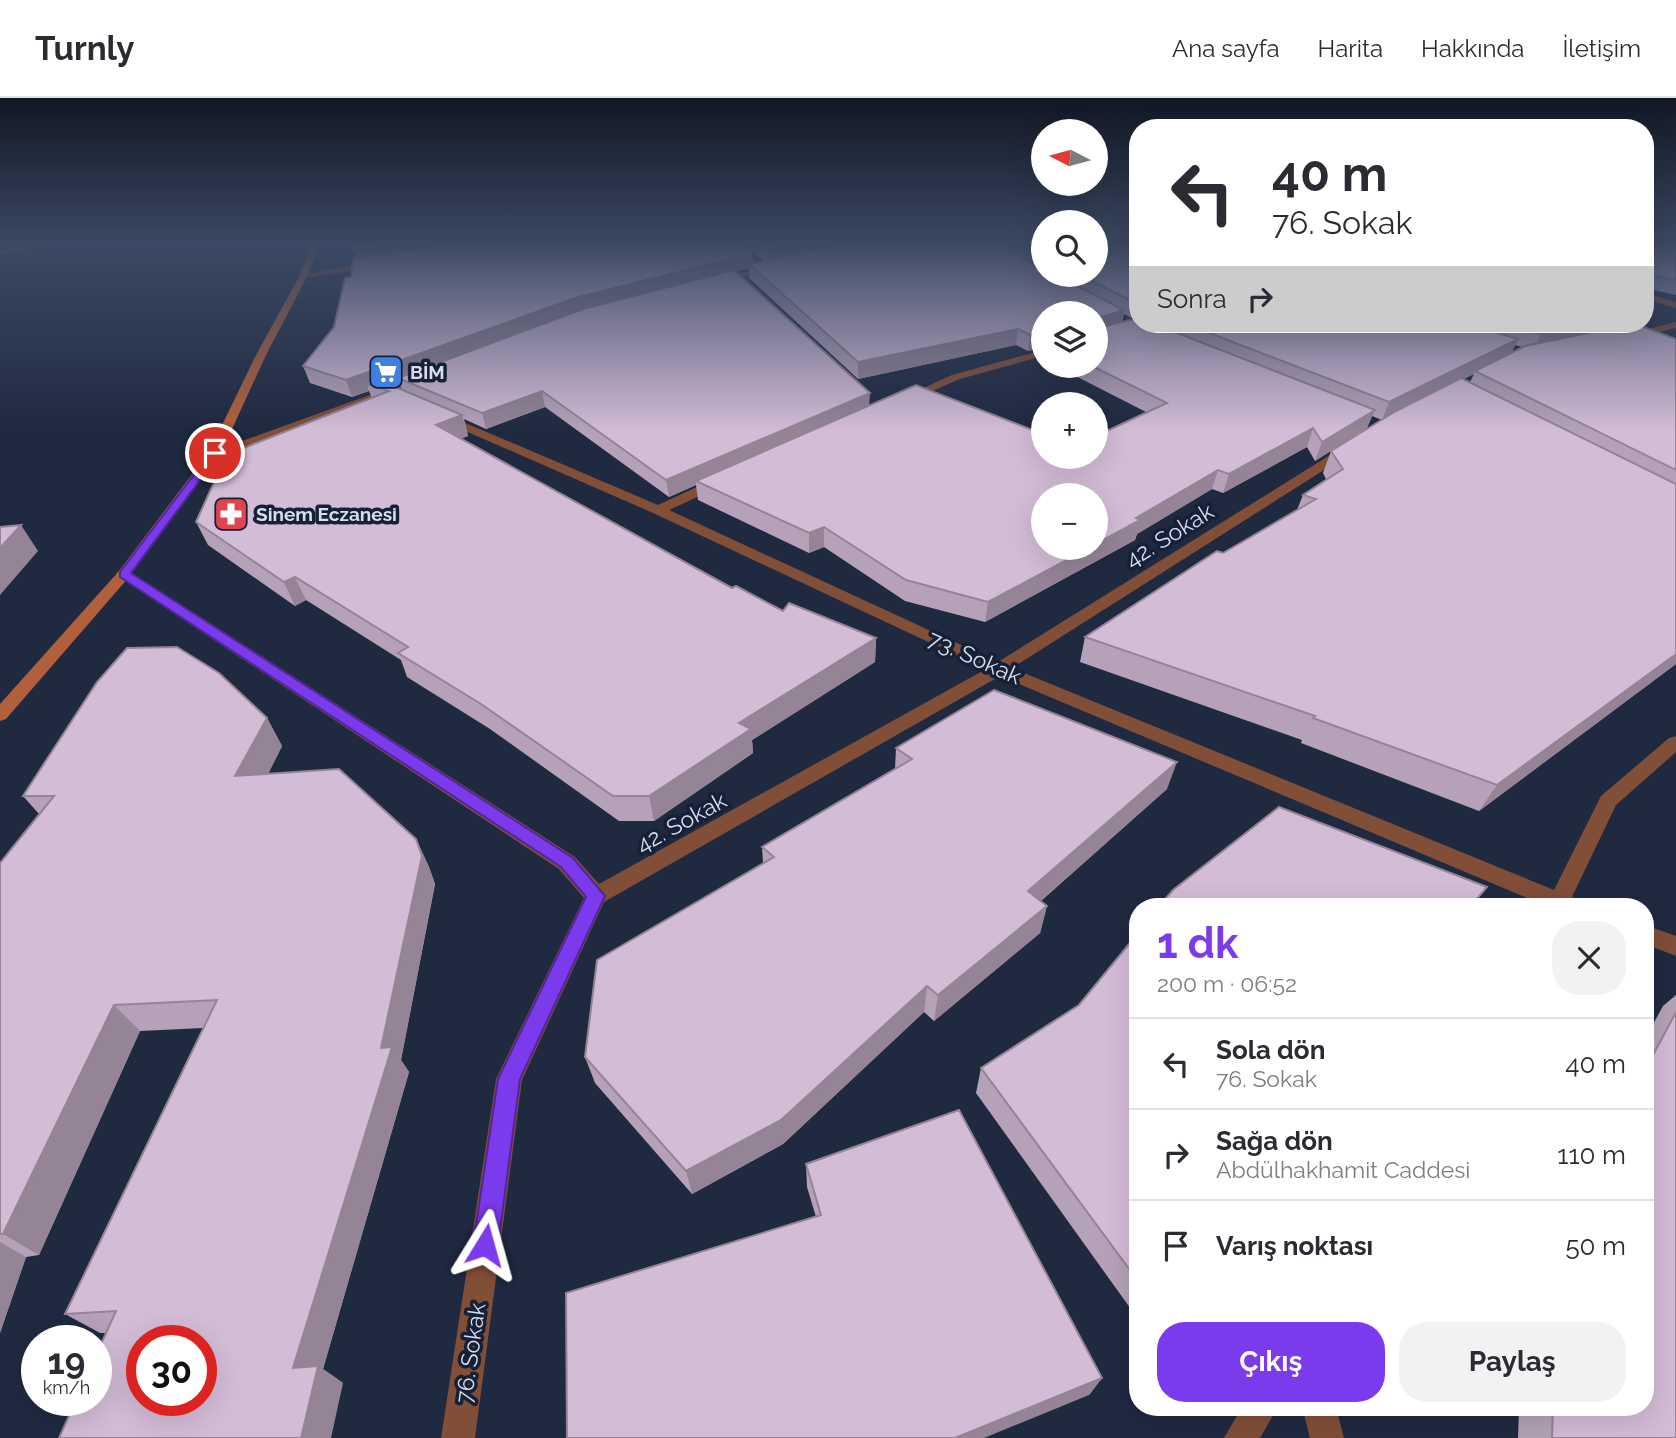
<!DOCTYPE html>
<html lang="tr">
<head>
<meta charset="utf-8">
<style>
  body { margin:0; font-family:Raleway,sans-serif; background:#f2f2f3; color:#2b2b33; height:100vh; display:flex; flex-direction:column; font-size:26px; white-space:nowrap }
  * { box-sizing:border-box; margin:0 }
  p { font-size:23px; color:#7c7c81 }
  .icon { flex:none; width:38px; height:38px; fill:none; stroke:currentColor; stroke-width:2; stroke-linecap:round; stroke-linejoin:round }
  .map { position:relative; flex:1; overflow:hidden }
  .details { position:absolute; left:1129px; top:800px; width:525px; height:518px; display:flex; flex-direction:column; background:#fff; border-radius:28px; box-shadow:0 7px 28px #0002 }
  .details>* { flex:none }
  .top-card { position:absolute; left:1129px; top:21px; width:525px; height:214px; border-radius:28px; box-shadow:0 7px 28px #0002; background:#fff; color:#2b2b33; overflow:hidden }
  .needle { width:46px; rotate:276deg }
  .controls { position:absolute; left:1031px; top:21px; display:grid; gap:14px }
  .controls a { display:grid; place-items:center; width:77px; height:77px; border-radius:50%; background:#fff; box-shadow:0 7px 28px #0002; font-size:35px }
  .speed { position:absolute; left:21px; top:1227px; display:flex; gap:14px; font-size:35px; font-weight:700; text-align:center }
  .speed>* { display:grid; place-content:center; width:91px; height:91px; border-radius:50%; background:#fff; box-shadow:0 7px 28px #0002; line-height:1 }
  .speed small { font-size:18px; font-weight:400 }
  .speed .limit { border:10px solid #d22; background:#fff; color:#111 }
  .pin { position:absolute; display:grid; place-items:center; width:60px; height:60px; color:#fff; margin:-30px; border:4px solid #fff; border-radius:50%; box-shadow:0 2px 7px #0007 }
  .me { position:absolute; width:77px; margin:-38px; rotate:8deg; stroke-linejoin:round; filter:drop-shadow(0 0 5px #0008) }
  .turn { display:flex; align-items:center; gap:24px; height:147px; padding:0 28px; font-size:32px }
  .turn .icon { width:91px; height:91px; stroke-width:2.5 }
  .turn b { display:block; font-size:49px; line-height:60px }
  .then { display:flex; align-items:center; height:66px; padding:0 28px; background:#0003; gap:14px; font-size:26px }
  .round { display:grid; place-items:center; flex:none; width:74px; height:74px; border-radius:28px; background:#f2f2f3 }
  .head { display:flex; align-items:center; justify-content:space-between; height:119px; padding:0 28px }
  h1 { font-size:42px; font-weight:700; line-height:52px; color:#7c3aed }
  .action { display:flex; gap:14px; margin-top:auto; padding:14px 28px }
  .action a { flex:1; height:80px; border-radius:28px; background:#7c3aed; color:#fff; font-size:28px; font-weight:700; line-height:80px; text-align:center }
  .action a+a { background:#f2f2f3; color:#2b2b33 }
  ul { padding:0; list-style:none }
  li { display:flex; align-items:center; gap:21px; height:91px; padding:0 28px; border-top:2px solid #e1e1e2 }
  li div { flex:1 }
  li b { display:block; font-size:26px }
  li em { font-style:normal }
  header { display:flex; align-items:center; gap:42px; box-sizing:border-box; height:98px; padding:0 35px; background:#fff; border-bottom:2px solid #e1e1e2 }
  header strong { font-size:33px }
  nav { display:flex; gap:38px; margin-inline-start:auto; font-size:24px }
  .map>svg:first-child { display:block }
</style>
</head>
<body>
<header>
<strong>Turnly</strong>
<nav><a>Ana sayfa</a><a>Harita</a><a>Hakkında</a><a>İletişim</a></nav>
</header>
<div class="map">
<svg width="1676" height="1340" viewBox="0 0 1676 1340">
  <rect width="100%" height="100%" fill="#1f2940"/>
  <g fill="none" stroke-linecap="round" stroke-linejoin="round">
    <g fill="#814e38" fill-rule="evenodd">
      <path d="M 39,146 L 57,146 L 0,157 L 0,153 Z"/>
      <path d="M 376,164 L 379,169 L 304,180 L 300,177 Z"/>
      <path d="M 775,166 L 778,171 L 716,186 L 712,183 Z"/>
      <path d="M 1676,224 L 1676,230 L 1628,241 L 1623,238 Z"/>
      <path d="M 1043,252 L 1043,258 L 960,281 L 909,303 L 899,301 L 952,277 Z"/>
      <path d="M 425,277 L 430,280 L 429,282 L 219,358 L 215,359 L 209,355 Z"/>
      <path d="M 442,315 L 658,407 L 716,380 L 726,380 L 726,386 L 669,412 L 998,564 L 1346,347 L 1354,347 L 1354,353 L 1012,570 L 1554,792 L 1601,698 L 1669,640 L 1676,638 L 1676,654 L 1616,707 L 1572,799 L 1579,802 L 1582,808 L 1546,808 L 1000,578 L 604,804 L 522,982 L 475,1340 L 441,1340 L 496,981 L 584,800 L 559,771 L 119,479 L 116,476 L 119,473 L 129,473 L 575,759 L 599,786 L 986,571 L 653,415 L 438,321 L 436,319 Z"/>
      <path d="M 1645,827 L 1676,838 L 1676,858 L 1645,846 Z"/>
      <path d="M 1242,1309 L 1278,1309 L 1260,1340 L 1224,1340 Z"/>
      <path d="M 1302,1309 L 1336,1309 L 1344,1340 L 1310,1340 Z"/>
    </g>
    <path fill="#814e38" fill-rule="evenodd" d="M 1645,195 L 1676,204 L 1676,210 L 1645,201 Z"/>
    <path fill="#b2603c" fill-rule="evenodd" d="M 312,146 L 320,146 L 308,177 L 266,257 L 221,355 L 129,479 L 6,621 L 0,623 L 0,606 L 119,473 L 209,354 L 256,257 L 300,177 Z"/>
  </g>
  <g fill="#b5a2b8" fill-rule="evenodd">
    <path d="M 743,146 L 1043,146 L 1043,177 L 1096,177 L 1138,146 L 1138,226 L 1611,226 L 1608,230 L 1676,241 L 1676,566 L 1479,713 L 1301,645 L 1302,642 L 1080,564 L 1085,539 L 1223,455 L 1297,412 L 1303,397 L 1326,381 L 1323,375 L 1331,353 L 1382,322 L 1372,318 L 1367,330 L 1315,363 L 1307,349 L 1223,395 L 1212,391 L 1137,436 L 1135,442 L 985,524 L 905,503 L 824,449 L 809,455 L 698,402 L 696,387 L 669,399 L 545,309 L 486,331 L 464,321 L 468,338 L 460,341 L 732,490 L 783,513 L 876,540 L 875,564 L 752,642 L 753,655 L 654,723 L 619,723 L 490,631 L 407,579 L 401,562 L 306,502 L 295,508 L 208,447 L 196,424 L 372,300 L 369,293 L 352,299 L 310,285 L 303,268 L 334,229 L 356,160 L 353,152 L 753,165 L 764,163 ZM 749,170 L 749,180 L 858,281 L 1016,247 L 1028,253 L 1043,250 L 1043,215 L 1096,268 L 1056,268 L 1146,314 L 1096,359 L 869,307 L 736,173 ZM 1124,216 L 1133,221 L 1122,224 ZM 1515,247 L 1522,249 L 1512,254 ZM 1474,276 L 1470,284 L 1463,281 ZM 399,282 L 402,292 L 388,286 Z"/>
    <path d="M 1645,146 L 1676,146 L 1676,197 L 1645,190 Z"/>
    <path d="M 267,620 L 282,648 L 268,676 L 416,741 L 429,769 L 435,786 L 401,962 L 409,974 L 323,1271 L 343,1285 L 106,1235 L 100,1235 L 65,1216 L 203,930 L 140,933 L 39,1157 L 26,1159 L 0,1235 L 0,765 L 39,716 L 23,698 Z"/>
    <path d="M 896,650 L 1167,691 L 1041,803 L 1047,808 L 1040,835 L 934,923 L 924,914 L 783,1046 L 692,1096 L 595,985 L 585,959 L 763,765 L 762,749 L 895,671 Z"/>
    <path d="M 1138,835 L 1138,1221 L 976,995 L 981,970 L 1079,907 Z"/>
    <path d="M 1676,897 L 1676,1340 L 1518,1340 L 1519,1309 L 1645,1309 L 1645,941 L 1663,908 Z"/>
    <path d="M 806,1066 L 1102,1280 L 1089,1297 L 816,1119 L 807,1089 Z"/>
  </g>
  <g fill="#948496">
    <path d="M 393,146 L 462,146 L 358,166 L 353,152 Z"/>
    <path d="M 793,146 L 865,146 L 768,165 L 767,151 Z"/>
    <path d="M 753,155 L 753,169 L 749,166 L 749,170 L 578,216 L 398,280 L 399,282 L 377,290 L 367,286 L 369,293 L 352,299 L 346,282 L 575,200 Z"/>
    <path d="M 1124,212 L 1121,228 L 1096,235 L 1098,220 Z"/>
    <path d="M 1590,226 L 1611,226 L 1605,237 L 1533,252 L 1541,236 Z"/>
    <path d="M 1018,231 L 1016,247 L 858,281 L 858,264 Z"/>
    <path d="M 1043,234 L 1042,249 L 1028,253 L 1030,237 Z"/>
    <path d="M 1518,241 L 1510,258 L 1475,273 L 1474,276 L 1382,322 L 1389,304 Z"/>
    <path d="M 542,293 L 545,309 L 486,331 L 482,315 Z"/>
    <path d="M 870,295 L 869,310 L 696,383 L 696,387 L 669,399 L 666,382 Z"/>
    <path d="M 1375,312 L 1367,330 L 1315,363 L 1322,344 Z"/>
    <path d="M 462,317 L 468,338 L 442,348 L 436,327 Z"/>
    <path d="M 1313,330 L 1307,349 L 1223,395 L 1229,376 Z"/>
    <path d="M 1218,372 L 1212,391 L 1137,436 L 1135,442 L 985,524 L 988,504 L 1089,450 L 1096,450 L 1096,446 L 1136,420 Z"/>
    <path d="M 21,427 L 38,453 L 0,497 L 0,450 Z"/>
    <path d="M 824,429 L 824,449 L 809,455 L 809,435 Z"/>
    <path d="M 295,479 L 306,502 L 295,508 L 284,484 Z"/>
    <path d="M 876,540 L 875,564 L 752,642 L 753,655 L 654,723 L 649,698 L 739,625 Z"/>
    <path d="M 1676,556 L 1676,566 L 1479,713 L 1497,687 Z"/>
    <path d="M 267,620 L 282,648 L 253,706 L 235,678 Z"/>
    <path d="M 1177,664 L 1167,691 L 1021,820 L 1028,793 Z"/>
    <path d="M 416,741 L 429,769 L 435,786 L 401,962 L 409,974 L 323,1271 L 343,1285 L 331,1340 L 301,1340 L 293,1270 L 381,950 Z"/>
    <path d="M 1047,808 L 1040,835 L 934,923 L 938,897 Z"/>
    <path d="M 927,888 L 924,914 L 783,1046 L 692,1096 L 686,1073 Z"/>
    <path d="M 114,907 L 140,933 L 39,1157 L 3,1136 Z"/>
    <path d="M 0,1144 L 26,1159 L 0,1235 Z"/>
    <path d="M 1102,1280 L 1089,1297 L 984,1340 L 955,1340 Z"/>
  </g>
  <g fill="#d3bcd6" stroke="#948496" stroke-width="2" fill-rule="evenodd">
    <path d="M 354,146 L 393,146 L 353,152 Z"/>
    <path d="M 443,146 L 742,146 L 753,155 L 575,200 L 346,282 L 303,268 L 334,229 L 345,180 L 351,179 L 353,161 L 427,150 Z"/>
    <path d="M 760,146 L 793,146 L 767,151 Z"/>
    <path d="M 843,146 L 998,146 L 1043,170 L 1043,177 L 1056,177 L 1124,212 L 1098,220 L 1097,230 L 1138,220 L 1138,226 L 1154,226 L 1375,312 L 1322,344 L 1313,330 L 1229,376 L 1218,372 L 1136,420 L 1140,422 L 1096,446 L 1096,397 L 1043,397 L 1043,450 L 1089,450 L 988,504 L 906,482 L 824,429 L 809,435 L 696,383 L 916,287 L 1043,336 L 1043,359 L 1096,359 L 1096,338 L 1167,305 L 1092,268 L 1096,268 L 1096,215 L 1043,215 L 1043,234 L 1030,237 L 1018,231 L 858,264 L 749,166 Z"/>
    <path d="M 1020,146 L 1043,146 L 1043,158 Z"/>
    <path d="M 1096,146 L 1138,146 L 1138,206 L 1080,177 L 1096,177 Z"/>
    <path d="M 1645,146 L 1676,146 L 1676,182 L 1645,176 Z"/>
    <path d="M 734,172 L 870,295 L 666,382 L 542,293 L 482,315 L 398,280 L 583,211 Z"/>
    <path d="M 1186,226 L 1468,226 L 1518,241 L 1389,304 Z"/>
    <path d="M 1505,226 L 1590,226 L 1541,236 Z"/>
    <path d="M 1631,226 L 1636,226 L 1676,241 L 1676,372 L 1475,273 L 1525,248 Z"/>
    <path d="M 1461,280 L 1676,386 L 1676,556 L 1497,687 L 1313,620 L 1315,618 L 1085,539 L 1217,453 L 1223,455 L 1316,401 L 1303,397 L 1343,371 L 1331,353 L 1396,313 Z"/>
    <path d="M 379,282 L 462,317 L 436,327 L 732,490 L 736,488 L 783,513 L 789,505 L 876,540 L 739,625 L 751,631 L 649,698 L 613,698 L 481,606 L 398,555 L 408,549 L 295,479 L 284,484 L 196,424 L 220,371 L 246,349 L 389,293 L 367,286 Z"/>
    <path d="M 21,427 L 0,450 L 0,429 Z"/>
    <path d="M 177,549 L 219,575 L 267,620 L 235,678 L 339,671 L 416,741 L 422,758 L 381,950 L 392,949 L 293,1270 L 318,1268 L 301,1340 L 59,1340 L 76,1302 L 96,1302 L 96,1257 L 116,1213 L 65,1216 L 217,902 L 114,907 L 3,1136 L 0,1136 L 0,765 L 54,698 L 23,698 L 97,584 L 127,550 ZM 142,1242 L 201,1242 L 201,1302 L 142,1302 Z"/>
    <path d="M 994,592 L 1177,664 L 1028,793 L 1047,808 L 938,897 L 927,888 L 781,1022 L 686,1073 L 585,959 L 597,862 L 774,759 L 762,749 L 912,661 L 896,650 Z"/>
    <path d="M 1279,709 L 1487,789 L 1471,808 L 1159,808 L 1173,792 Z"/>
    <path d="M 1138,835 L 1138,1183 L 981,970 L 1079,907 Z"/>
    <path d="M 1676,914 L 1676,1340 L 1552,1340 L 1553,1309 L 1645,1309 L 1645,972 Z"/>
    <path d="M 959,1012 L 1102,1280 L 955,1340 L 567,1340 L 566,1195 L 821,1117 L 806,1066 Z"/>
  </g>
  <linearGradient id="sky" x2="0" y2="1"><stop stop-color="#111723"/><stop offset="0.44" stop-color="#3c4964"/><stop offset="1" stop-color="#3c4964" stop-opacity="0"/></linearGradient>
  <rect width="1676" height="334" fill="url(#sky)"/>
  <path fill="#7c3aed" stroke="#51269a" stroke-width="2" d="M 212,353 L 220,355 L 131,475 L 573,760 L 605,798 L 520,981 L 498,1147 L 494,1155 L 485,1159 L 477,1155 L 473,1147 L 498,981 L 586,799 L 561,769 L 120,479 L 120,474 Z"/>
  <defs>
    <g id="supermarket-square" transform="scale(1.75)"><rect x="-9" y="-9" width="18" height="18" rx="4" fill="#3f7fe0" stroke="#162036"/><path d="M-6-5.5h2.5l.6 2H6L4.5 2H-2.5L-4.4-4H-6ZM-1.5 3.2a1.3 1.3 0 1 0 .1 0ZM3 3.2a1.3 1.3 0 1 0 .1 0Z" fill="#fff"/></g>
    <g id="pharmacy-square" transform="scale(1.75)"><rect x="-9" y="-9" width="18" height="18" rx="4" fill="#e0444e" stroke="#162036"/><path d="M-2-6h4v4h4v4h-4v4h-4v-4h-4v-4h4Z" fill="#fff"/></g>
  </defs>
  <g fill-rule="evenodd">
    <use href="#supermarket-square" x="386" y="274"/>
    <use href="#pharmacy-square" x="231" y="416"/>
  </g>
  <g text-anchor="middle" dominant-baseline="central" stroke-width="7" stroke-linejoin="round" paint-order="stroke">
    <g font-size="19" font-weight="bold" fill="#d6deed" stroke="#162036" text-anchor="start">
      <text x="410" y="274">BİM</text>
      <text x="256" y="416">Sinem Eczanesi</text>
    </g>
    <g font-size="23" fill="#d6deed" stroke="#162036">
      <text transform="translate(1169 437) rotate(-32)">42. Sokak</text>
      <text transform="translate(975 559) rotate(24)">73. Sokak</text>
      <text transform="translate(681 724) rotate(-29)">42. Sokak</text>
      <text transform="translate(470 1255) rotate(-82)">76. Sokak</text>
    </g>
  </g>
</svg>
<div class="controls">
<a><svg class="needle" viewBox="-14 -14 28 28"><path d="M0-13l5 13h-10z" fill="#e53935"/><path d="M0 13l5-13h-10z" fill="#7c7c81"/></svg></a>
<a><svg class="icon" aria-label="search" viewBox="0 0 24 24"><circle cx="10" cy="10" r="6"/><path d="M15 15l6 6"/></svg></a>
<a><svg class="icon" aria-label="layers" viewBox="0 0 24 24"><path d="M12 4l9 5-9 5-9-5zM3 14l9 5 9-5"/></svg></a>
<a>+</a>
<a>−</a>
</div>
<div class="speed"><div>19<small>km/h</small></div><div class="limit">30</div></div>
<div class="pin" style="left:215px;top:355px;background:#d93025"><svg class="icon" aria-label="arrive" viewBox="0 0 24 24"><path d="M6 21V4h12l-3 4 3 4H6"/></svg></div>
<svg class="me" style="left:485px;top:1147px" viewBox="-20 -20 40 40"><path d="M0-17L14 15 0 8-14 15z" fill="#7c3aed" stroke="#fff" stroke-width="4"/></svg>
<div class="top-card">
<div class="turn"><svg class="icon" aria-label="left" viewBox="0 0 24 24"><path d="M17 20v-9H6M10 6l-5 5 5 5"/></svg><div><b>40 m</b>76. Sokak</div></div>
<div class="then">Sonra<svg class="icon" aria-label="right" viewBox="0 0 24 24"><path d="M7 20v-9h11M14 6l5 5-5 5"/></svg></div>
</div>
<section class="details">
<div class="head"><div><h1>1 dk</h1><p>200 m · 06:52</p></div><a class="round"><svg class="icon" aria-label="close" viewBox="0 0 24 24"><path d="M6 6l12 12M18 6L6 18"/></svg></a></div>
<ul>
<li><svg class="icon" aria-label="left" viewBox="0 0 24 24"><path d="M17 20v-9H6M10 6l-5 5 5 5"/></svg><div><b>Sola dön</b><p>76. Sokak</p></div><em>40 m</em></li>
<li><svg class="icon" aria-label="right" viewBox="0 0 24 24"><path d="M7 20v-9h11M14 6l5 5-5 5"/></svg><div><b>Sağa dön</b><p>Abdülhakhamit Caddesi</p></div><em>110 m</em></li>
<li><svg class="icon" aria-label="arrive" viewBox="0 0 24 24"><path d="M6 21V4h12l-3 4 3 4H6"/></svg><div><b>Varış noktası</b></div><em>50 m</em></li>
</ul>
<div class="action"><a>Çıkış</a><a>Paylaş</a></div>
</section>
</div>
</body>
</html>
